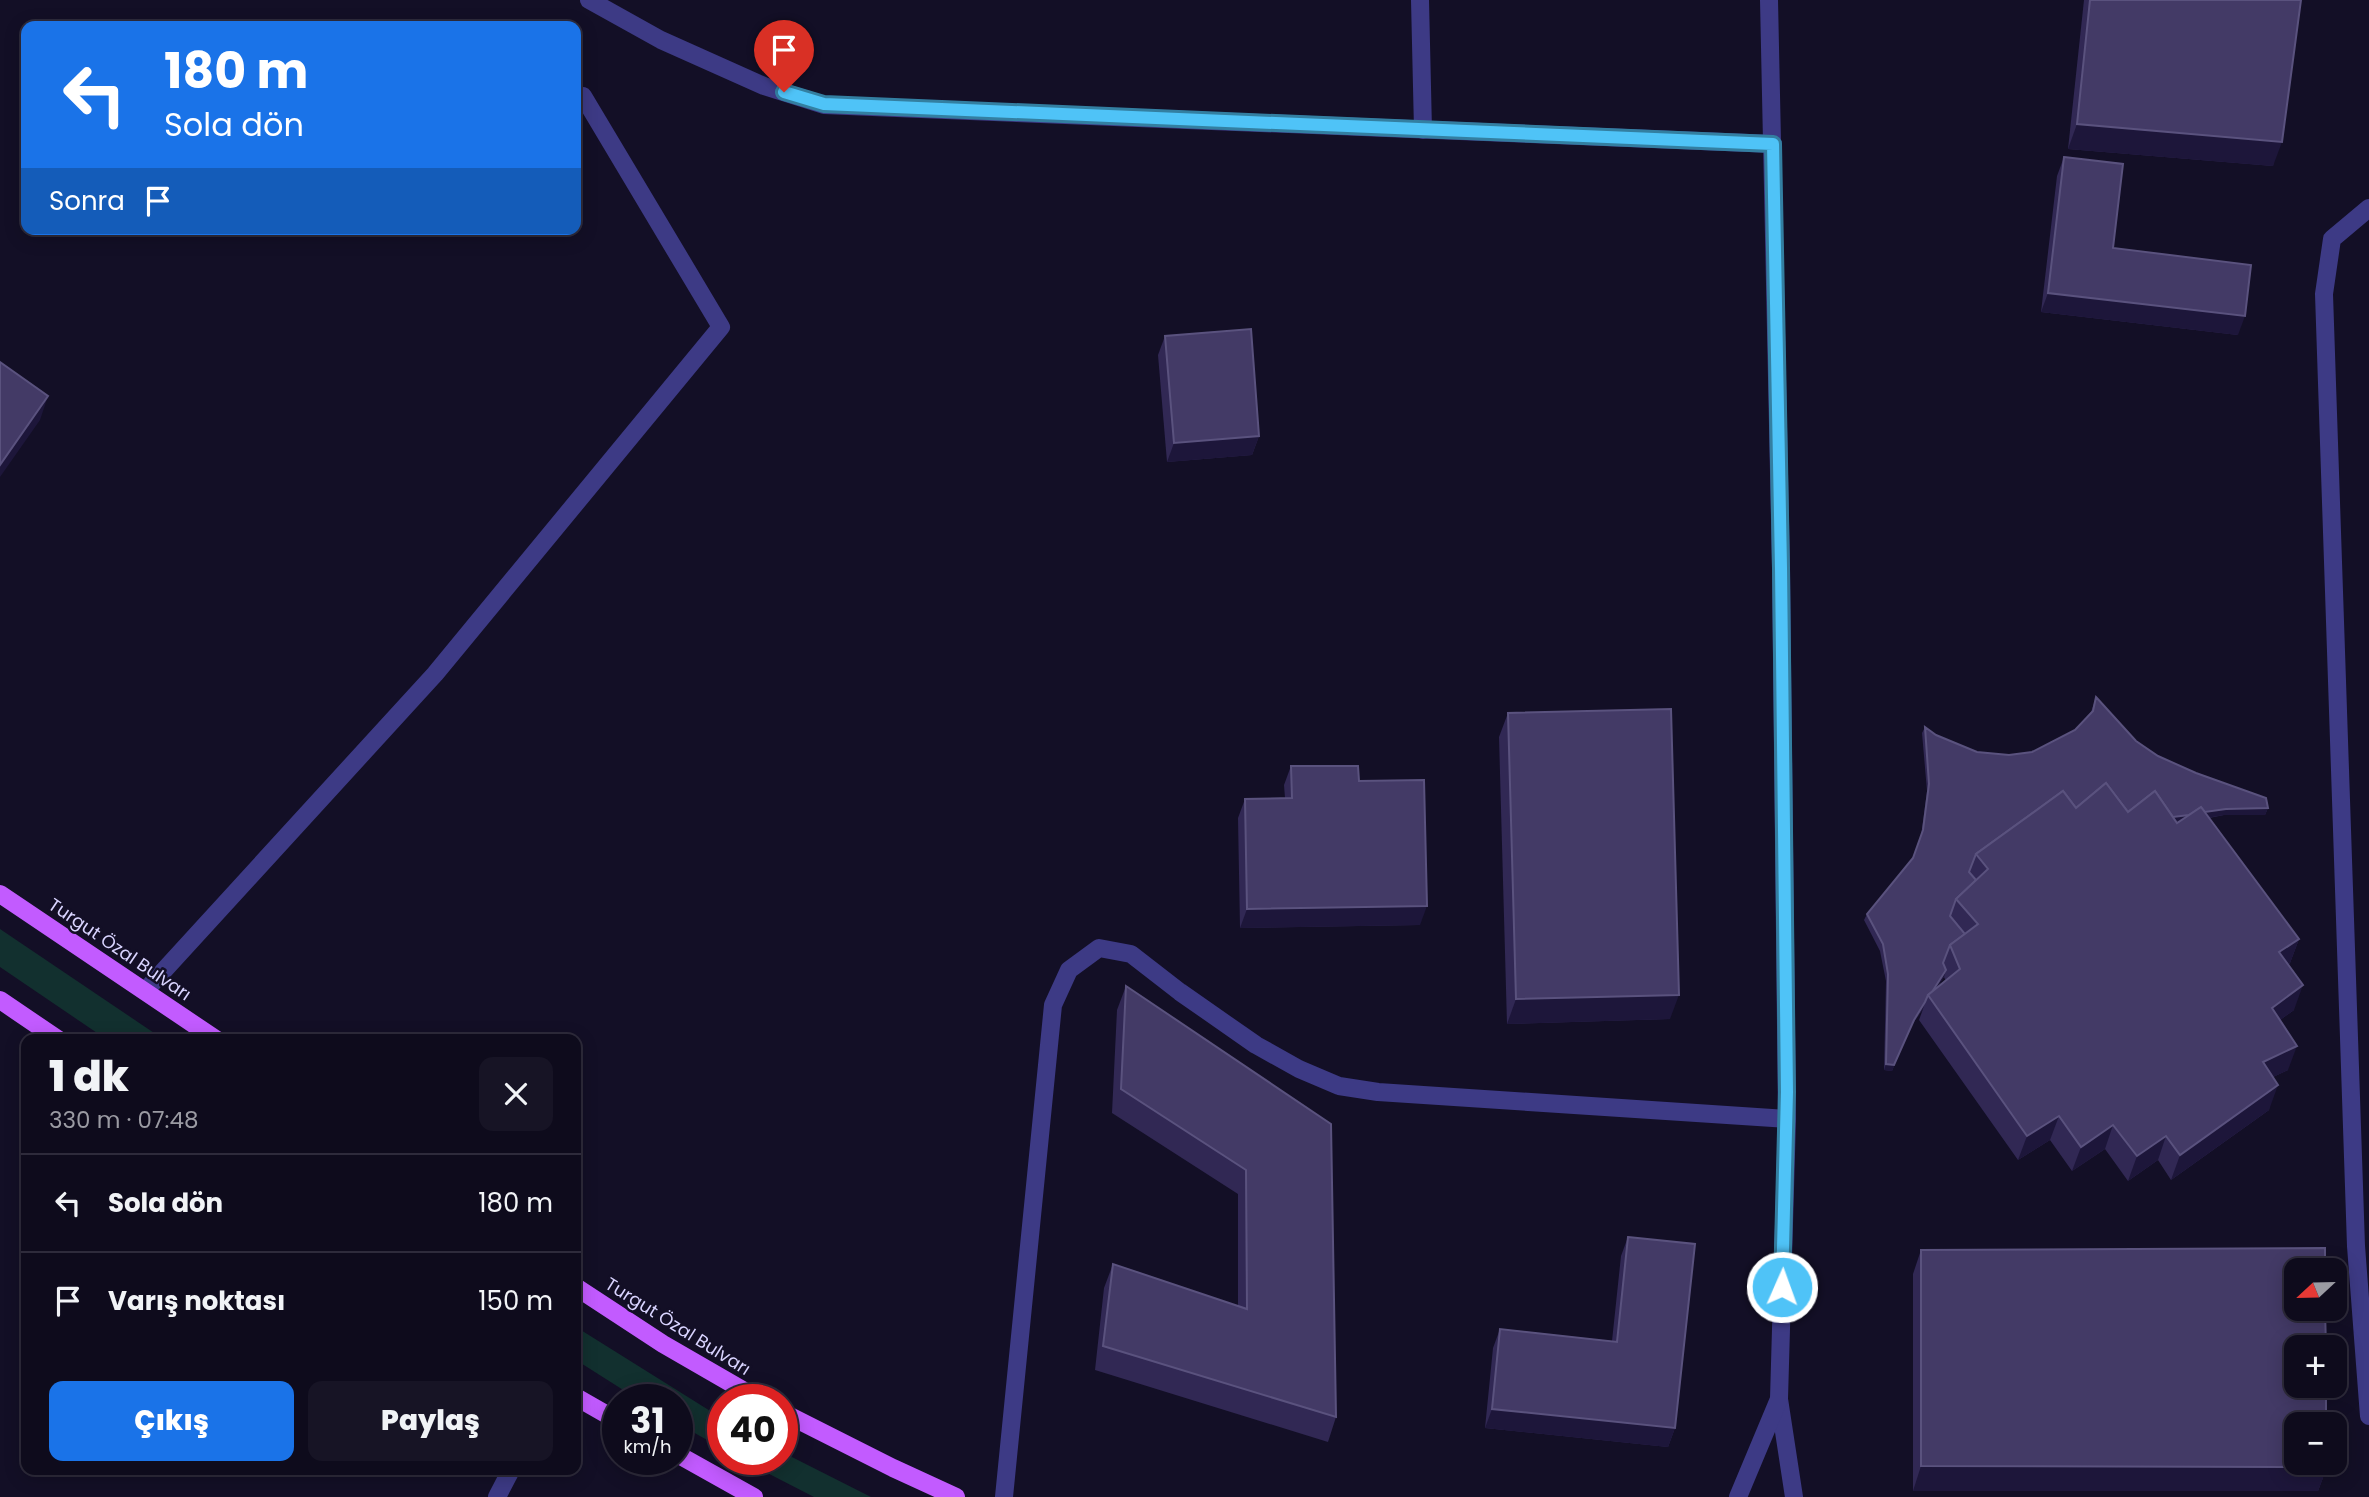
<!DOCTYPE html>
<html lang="tr">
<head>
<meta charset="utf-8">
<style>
  body { margin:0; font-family:Poppins,sans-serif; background:#171425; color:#f1f3f6; height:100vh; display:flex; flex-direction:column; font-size:26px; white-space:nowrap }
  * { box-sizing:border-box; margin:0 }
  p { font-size:23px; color:#9b9ba3 }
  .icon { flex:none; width:38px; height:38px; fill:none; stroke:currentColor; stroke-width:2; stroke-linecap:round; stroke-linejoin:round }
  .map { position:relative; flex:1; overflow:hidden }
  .drawer { position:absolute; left:21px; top:1034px; width:560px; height:441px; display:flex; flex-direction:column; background:#0e0b1c; border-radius:14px; box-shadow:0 4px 18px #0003,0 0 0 2px #2e2b3b }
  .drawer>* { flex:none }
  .banner { position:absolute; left:21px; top:21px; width:560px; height:214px; border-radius:14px; box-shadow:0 4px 18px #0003,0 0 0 2px #2e2b3b; background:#1a73e8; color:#fff; overflow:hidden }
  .needle { width:46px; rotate:248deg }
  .controls { position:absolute; left:2284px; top:1258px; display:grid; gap:14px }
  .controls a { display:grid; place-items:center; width:63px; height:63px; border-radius:14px; background:#0e0b1c; box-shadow:0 4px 18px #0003,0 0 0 2px #2e2b3b; font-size:35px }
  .speed { position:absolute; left:602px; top:1384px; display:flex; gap:14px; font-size:35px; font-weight:700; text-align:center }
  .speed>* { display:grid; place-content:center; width:91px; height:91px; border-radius:50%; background:#0e0b1c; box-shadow:0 4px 18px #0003,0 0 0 2px #2e2b3b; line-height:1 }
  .speed small { font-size:18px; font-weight:400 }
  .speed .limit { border:10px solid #d22; background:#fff; color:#111 }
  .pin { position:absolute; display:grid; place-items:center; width:60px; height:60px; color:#fff; margin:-72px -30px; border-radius:50% 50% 50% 0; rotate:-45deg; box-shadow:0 0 7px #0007 }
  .pin .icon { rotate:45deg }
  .me { position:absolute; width:77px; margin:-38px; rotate:2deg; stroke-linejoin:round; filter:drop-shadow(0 0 5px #0008) }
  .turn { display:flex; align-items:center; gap:24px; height:147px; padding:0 28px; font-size:32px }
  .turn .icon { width:91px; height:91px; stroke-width:2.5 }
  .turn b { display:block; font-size:49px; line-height:60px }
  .then { display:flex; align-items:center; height:66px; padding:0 28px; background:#0003; gap:14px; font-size:26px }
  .round { display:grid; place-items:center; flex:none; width:74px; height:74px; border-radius:14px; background:#171425 }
  .overview { display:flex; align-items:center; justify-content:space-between; height:119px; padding:0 28px }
  h1 { font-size:42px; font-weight:800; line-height:52px }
  .action { display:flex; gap:14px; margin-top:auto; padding:14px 28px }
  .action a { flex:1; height:80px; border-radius:14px; background:#1a73e8; color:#fff; font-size:28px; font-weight:800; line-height:80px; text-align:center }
  .action a+a { background:#171425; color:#f1f3f6 }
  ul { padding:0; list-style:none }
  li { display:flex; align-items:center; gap:21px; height:98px; padding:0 28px; border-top:2px solid #2e2b3b }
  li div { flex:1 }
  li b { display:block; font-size:26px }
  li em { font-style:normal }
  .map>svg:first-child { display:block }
</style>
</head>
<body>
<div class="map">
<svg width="2369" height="1497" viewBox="0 0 2369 1497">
  <rect width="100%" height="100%" fill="#130f26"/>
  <g fill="#12302f">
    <path d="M 0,929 L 163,1039 L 106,1039 L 0,967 Z"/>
    <path d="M 576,1327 L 723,1419 L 723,1449 L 677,1423 L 677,1400 L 639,1400 L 576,1360 Z"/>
    <path d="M 782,1452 L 871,1497 L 814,1497 L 742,1460 L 782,1460 Z"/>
  </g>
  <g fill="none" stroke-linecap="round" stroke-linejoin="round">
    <g stroke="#3d3a85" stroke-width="18">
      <path d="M 589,0 L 661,40 L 764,86 L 824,105 L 1773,144"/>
      <path d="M 1420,0 L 1423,130"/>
      <path d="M 2369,208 L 2332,239 L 2324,294 L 2356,1246 L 2369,1416"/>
      <path d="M 146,990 L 435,674 L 721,327 L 583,96"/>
      <path d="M 1779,1399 L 1794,1497"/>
      <path d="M 497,1497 L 511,1470"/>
      <path d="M 1004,1497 L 1053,1005 L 1069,970 L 1099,948 L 1131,954 L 1180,992 L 1256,1045 L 1299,1069 L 1339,1086 L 1378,1092 L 1787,1119"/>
      <path d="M 1738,1497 L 1779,1399 L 1787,1119 L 1781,568 L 1769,0"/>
    </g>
    <g stroke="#c25bff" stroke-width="18">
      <path d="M 0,894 L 217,1040"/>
      <path d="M 0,1000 L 59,1040"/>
      <path d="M 576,1287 L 663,1344 L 760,1400"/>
      <path d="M 576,1397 L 618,1421"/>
      <path d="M 782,1412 L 893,1468 L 956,1497"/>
      <path d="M 677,1454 L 754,1497"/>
    </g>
  </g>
  <g fill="#312854" fill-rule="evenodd">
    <path d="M 2084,0 L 2301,0 L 2273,166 L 2068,149 Z"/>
    <path d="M 2064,157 L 2113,248 L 2238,335 L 2041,312 L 2057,176 Z"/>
    <path d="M 1165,336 L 1259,436 L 1252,455 L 1167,462 L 1158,355 Z"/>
    <path d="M 2096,697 L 2136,741 L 2158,756 L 2268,808 L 2265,815 L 2224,815 L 2209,818 L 2299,939 L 2290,963 L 2288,965 L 2294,1010 L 2280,1020 L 2288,1070 L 2273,1077 L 2269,1110 L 2171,1180 L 2158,1160 L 2128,1181 L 2105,1149 L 2072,1171 L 2050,1140 L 2018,1160 L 1919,1020 L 1923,1009 L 1911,1026 L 1892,1071 L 1884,1070 L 1886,981 L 1880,951 L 1864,920 L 1867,914 L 1913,858 L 1921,836 L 1927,791 L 1922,733 L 1925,727 L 1936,735 L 1977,752 L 2009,755 L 2032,752 L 2075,730 L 2091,712 ZM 1944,977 L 1946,981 L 1936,988 Z"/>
    <path d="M 1508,713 L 1670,1019 L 1507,1024 L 1499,737 Z"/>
    <path d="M 1291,766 L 1359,781 L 1420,925 L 1240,928 L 1238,818 L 1245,799 L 1285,798 L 1284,785 Z"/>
    <path d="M 1126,986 L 1331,1124 L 1336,1417 L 1328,1442 L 1095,1370 L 1104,1288 L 1113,1264 L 1238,1306 L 1238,1194 L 1112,1113 L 1117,1010 Z"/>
    <path d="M 1628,1237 L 1675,1428 L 1668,1447 L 1485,1428 L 1493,1348 L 1500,1329 L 1612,1341 L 1621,1256 Z"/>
    <path d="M 1921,1250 L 2327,1467 L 2318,1491 L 1913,1491 L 1913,1274 Z"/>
  </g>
  <g fill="#1d163a">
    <path d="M 2077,124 L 2282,142 L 2273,166 L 2068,149 Z"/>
    <path d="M 2048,293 L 2245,316 L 2238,335 L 2041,312 Z"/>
    <path d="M 48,396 L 40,420 L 0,477 L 0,465 Z"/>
    <path d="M 1259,436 L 1252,455 L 1167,462 L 1174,443 Z"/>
    <path d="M 2268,808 L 2265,815 L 2224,815 L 2154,827 L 2157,820 L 2226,809 Z"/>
    <path d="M 1427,906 L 1420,925 L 1240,928 L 1247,909 Z"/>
    <path d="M 2299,939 L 2290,963 L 2270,977 L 2279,952 Z"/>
    <path d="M 1946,970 L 1944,977 L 1930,998 L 1929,997 Z"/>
    <path d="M 2303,985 L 2294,1010 L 2263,1032 L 2272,1008 Z"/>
    <path d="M 1679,995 L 1670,1019 L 1507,1024 L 1516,999 Z"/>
    <path d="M 1925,1002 L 1923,1009 L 1911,1026 L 1892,1071 L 1884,1070 L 1886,1064 Z"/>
    <path d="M 2297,1046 L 2288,1070 L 2254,1086 L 2263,1062 Z"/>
    <path d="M 2278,1085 L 2269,1110 L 2171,1180 L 2180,1155 Z"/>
    <path d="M 2059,1116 L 2050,1140 L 2018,1160 L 2027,1136 Z"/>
    <path d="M 2113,1125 L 2105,1149 L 2072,1171 L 2081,1147 Z"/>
    <path d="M 2166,1136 L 2158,1160 L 2128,1181 L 2137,1156 Z"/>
    <path d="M 1492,1409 L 1675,1428 L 1668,1447 L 1485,1428 Z"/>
    <path d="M 1921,1466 L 2327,1467 L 2318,1491 L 1913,1491 Z"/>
  </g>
  <g fill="#433a66" stroke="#5a527e" stroke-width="2">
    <path d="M 2090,0 L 2301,0 L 2282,142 L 2077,124 Z"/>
    <path d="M 2064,157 L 2123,164 L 2113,248 L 2251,265 L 2245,316 L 2048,293 Z"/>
    <path d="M 1251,329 L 1259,436 L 1174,443 L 1165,336 Z"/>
    <path d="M 0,362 L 48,396 L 0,465 Z"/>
    <path d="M 2096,697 L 2136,741 L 2158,756 L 2196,773 L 2266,798 L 2268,808 L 2226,809 L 2205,812 L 2201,807 L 2189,815 L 2173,817 L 2155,791 L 2128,812 L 2106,783 L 2076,808 L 2063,791 L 1976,854 L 1969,872 L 1976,880 L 1956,899 L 1950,916 L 1965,934 L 1950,945 L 1943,963 L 1946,970 L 1932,992 L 1928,995 L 1925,1002 L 1914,1020 L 1894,1065 L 1886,1064 L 1888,974 L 1883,944 L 1867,914 L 1913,858 L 1923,830 L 1929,784 L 1925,727 L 1936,735 L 1977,752 L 2009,755 L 2032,752 L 2075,730 L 2093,711 Z"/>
    <path d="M 1671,709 L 1679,995 L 1516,999 L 1508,713 Z"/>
    <path d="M 1291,766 L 1358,766 L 1359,781 L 1424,780 L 1427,906 L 1247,909 L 1245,799 L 1292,798 Z"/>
    <path d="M 2106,783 L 2128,812 L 2155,791 L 2177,823 L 2201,807 L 2299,939 L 2279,952 L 2303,985 L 2272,1008 L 2297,1046 L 2263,1062 L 2278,1085 L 2180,1155 L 2166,1136 L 2137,1156 L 2113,1125 L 2081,1147 L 2059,1116 L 2027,1136 L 1928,995 L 1960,969 L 1950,945 L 1978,924 L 1956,899 L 1988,869 L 1976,854 L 2063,791 L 2076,808 Z"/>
    <path d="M 1126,986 L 1331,1124 L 1336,1417 L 1103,1346 L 1113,1264 L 1247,1309 L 1246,1170 L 1121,1089 Z"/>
    <path d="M 1628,1237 L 1695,1244 L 1675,1428 L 1492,1409 L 1500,1329 L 1617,1342 Z"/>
    <path d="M 2325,1248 L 2325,1270 L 2296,1270 L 2296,1309 L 2325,1309 L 2326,1348 L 2296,1348 L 2296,1386 L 2326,1386 L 2326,1424 L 2296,1424 L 2296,1463 L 2327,1463 L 2327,1467 L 1921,1466 L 1921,1250 Z"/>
  </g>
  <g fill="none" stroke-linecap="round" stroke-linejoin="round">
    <g stroke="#337fa1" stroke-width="18">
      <path id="route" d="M 784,92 L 824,104 L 1773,144 L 1781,568 L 1787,1092 L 1782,1287"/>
    </g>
    <use href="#route" stroke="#4fc3f7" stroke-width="12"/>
  </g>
  <g text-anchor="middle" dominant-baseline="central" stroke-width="5" stroke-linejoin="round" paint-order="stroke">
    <g font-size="18" fill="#d9d4ff" stroke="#130f26">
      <text transform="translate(120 949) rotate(34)">Turgut Özal Bulvarı</text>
      <text transform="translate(678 1326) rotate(32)">Turgut Özal Bulvarı</text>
    </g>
  </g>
</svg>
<div class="controls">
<a><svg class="needle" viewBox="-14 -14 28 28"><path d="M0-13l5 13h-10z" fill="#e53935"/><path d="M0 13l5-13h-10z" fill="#9b9ba3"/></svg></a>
<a>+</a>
<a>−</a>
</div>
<div class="speed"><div>31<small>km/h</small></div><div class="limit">40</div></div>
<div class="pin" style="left:784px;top:92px;background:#d93025"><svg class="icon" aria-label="arrive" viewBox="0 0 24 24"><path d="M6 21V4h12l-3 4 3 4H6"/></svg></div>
<svg class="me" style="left:1782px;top:1287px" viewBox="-20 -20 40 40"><circle r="17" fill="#4fc3f7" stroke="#fff" stroke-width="3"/><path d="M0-11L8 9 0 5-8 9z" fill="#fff"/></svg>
<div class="banner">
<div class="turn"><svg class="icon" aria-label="left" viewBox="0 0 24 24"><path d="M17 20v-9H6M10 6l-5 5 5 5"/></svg><div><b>180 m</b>Sola dön</div></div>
<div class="then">Sonra<svg class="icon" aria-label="arrive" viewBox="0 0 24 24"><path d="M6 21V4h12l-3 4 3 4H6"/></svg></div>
</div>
<section class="drawer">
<div class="overview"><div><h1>1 dk</h1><p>330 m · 07:48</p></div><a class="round"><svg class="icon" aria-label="close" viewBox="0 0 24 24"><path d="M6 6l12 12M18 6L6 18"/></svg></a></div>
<ul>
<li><svg class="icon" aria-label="left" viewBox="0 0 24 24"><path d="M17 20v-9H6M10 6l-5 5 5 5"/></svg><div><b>Sola dön</b></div><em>180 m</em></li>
<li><svg class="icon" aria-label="arrive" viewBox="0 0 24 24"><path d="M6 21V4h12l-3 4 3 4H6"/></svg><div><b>Varış noktası</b></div><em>150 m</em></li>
</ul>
<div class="action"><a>Çıkış</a><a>Paylaş</a></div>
</section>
</div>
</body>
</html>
